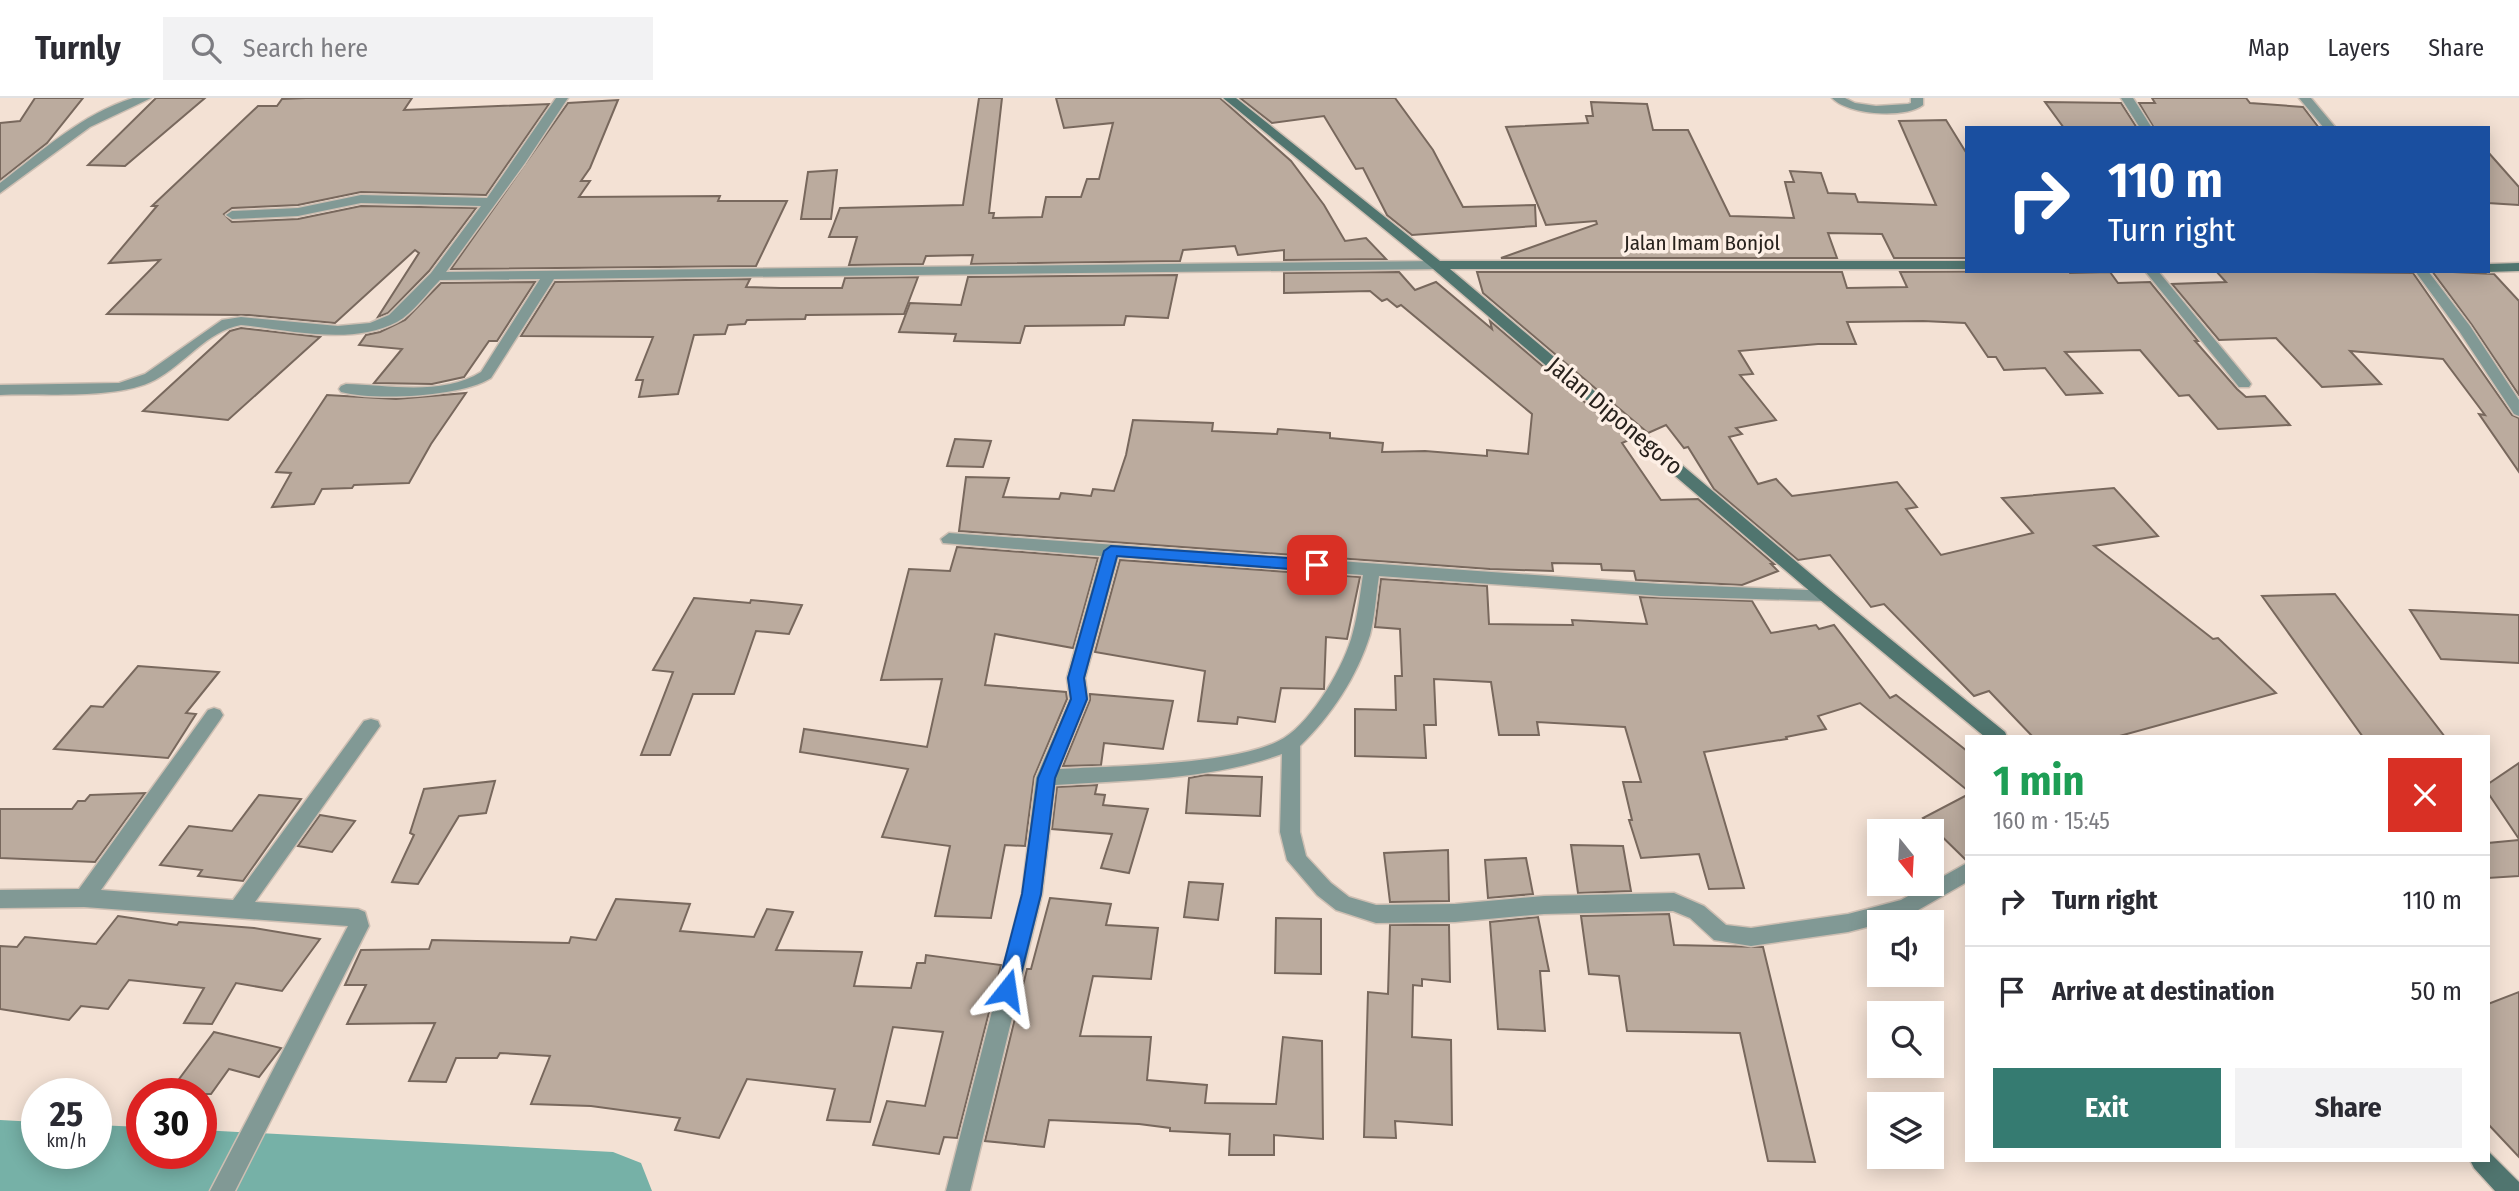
<!DOCTYPE html>
<html lang="en">
<head>
<meta charset="utf-8">
<style>
  body { margin:0; font-family:"Fira Sans Condensed",sans-serif; background:#f2f2f3; color:#2b2b33; height:100vh; display:flex; flex-direction:column; font-size:26px; white-space:nowrap }
  * { box-sizing:border-box; margin:0 }
  p { font-size:23px; color:#7c7c81 }
  .icon { flex:none; width:38px; height:38px; fill:none; stroke:currentColor; stroke-width:2; stroke-linecap:round; stroke-linejoin:round }
  .map { position:relative; flex:1; overflow:hidden }
  .sheet { position:absolute; left:1965px; top:637px; width:525px; height:427px; display:flex; flex-direction:column; background:#fff; border-radius:0px; box-shadow:0 4px 18px #0003 }
  .sheet>* { flex:none }
  .top-card { position:absolute; left:1965px; top:28px; width:525px; height:147px; border-radius:0px; box-shadow:0 4px 18px #0003; background:#1a4fa0; color:#fff; overflow:hidden }
  .needle { width:46px; rotate:162deg }
  .fabs { position:absolute; left:1867px; top:721px; display:grid; gap:14px }
  .fabs a { display:grid; place-items:center; width:77px; height:77px; border-radius:0px; background:#fff; box-shadow:0 4px 18px #0003; font-size:35px }
  .speed { position:absolute; left:21px; top:980px; display:flex; gap:14px; font-size:35px; font-weight:700; text-align:center }
  .speed>* { display:grid; place-content:center; width:91px; height:91px; border-radius:50%; background:#fff; box-shadow:0 4px 18px #0003; line-height:1 }
  .speed small { font-size:18px; font-weight:400 }
  .speed .limit { border:10px solid #d22; background:#fff; color:#111 }
  .pin { position:absolute; display:grid; place-items:center; width:60px; height:60px; color:#fff; margin:-30px; border-radius:14px; box-shadow:0 4px 10px #0006 }
  .me { position:absolute; width:77px; margin:-38px; rotate:15deg; stroke-linejoin:round; filter:drop-shadow(0 0 5px #0008) }
  .turn { display:flex; align-items:center; gap:24px; height:147px; padding:0 28px; font-size:32px }
  .turn .icon { width:91px; height:91px; stroke-width:2.5 }
  .turn b { display:block; font-size:49px; line-height:60px }
  .round { display:grid; place-items:center; flex:none; width:74px; height:74px; border-radius:0px; background:#f2f2f3 }
  .headline { display:flex; align-items:center; justify-content:space-between; height:119px; padding:0 28px }
  h1 { font-size:42px; font-weight:700; line-height:52px; color:#1e9e55 }
  .action { display:flex; gap:14px; margin-top:auto; padding:14px 28px }
  .action a { flex:1; height:80px; border-radius:0px; background:#357b71; color:#fff; font-size:28px; font-weight:700; line-height:80px; text-align:center }
  .action a+a { background:#f2f2f3; color:#2b2b33 }
  ul { padding:0; list-style:none }
  li { display:flex; align-items:center; gap:21px; height:91px; padding:0 28px; border-top:2px solid #e1e1e2 }
  li div { flex:1 }
  li b { display:block; font-size:26px }
  li em { font-style:normal }
  header { display:flex; align-items:center; gap:42px; box-sizing:border-box; height:98px; padding:0 35px; background:#fff; border-bottom:2px solid #e1e1e2 }
  header strong { font-size:33px }
  nav { display:flex; gap:38px; margin-inline-start:auto; font-size:24px }
  .search { width:490px; height:63px; background:#f2f2f3; display:flex; align-items:center; gap:18px; box-sizing:border-box; padding:0 24px; border-radius:0px; color:#7c7c81; font-size:26px }
  .map>svg:first-child { display:block }
</style>
</head>
<body>
<header>
<strong>Turnly</strong>
<div class="search"><svg class="icon" aria-label="search" viewBox="0 0 24 24"><circle cx="10" cy="10" r="6"/><path d="M15 15l6 6"/></svg>Search here</div>
<nav><a>Map</a><a>Layers</a><a>Share</a></nav>
</header>
<div class="map">
<svg width="2519" height="1093" viewBox="0 0 2519 1093">
  <rect width="100%" height="100%" fill="#f3e1d4"/>
  <g fill="none" stroke-linecap="round" stroke-linejoin="round">
    <path fill="#76b1a7" fill-rule="evenodd" d="M 0,1022 L 37,1024 L 37,1055 L 96,1055 L 96,1027 L 142,1029 L 142,1055 L 201,1055 L 201,1032 L 613,1054 L 641,1065 L 652,1093 L 0,1093 Z"/>
  </g>
  <g fill="#bbab9e" stroke="#78685d" stroke-width="2">
    <path d="M 35,0 L 83,0 L 47,45 L 0,82 L 0,25 L 20,23 Z"/>
    <path d="M 156,0 L 205,0 L 125,68 L 88,67 Z"/>
    <path d="M 306,0 L 412,0 L 404,12 L 549,6 L 486,97 L 361,94 L 298,107 L 232,110 L 224,116 L 232,124 L 298,121 L 361,108 L 476,110 L 429,173 L 388,215 L 378,219 L 419,155 L 415,152 L 335,225 L 249,217 L 107,216 L 160,162 L 109,165 L 157,108 L 152,108 L 258,8 L 277,8 L 282,1 Z"/>
    <path d="M 979,0 L 1002,0 L 989,115 L 994,115 L 993,120 L 1042,119 L 1046,99 L 1081,99 L 1087,81 L 1099,81 L 1113,25 L 1064,30 L 1056,0 L 1220,0 L 1291,63 L 1324,107 L 1345,143 L 1366,140 L 1386,161 L 1284,162 L 1284,152 L 1238,157 L 1235,148 L 1183,152 L 1180,163 L 971,166 L 973,157 L 926,158 L 923,166 L 849,167 L 857,139 L 829,139 L 840,110 L 963,107 Z"/>
    <path d="M 1240,0 L 1395,0 L 1433,52 L 1463,109 L 1535,107 L 1536,128 L 1412,137 L 1387,117 L 1363,70 L 1356,71 L 1324,18 L 1272,25 Z"/>
    <path d="M 2152,0 L 2246,0 L 2250,5 L 2303,9 L 2319,30 L 2154,30 L 2139,5 L 2155,5 Z"/>
    <path d="M 618,2 L 590,70 L 581,83 L 590,83 L 579,99 L 720,98 L 718,103 L 787,103 L 756,168 L 451,171 L 568,5 Z"/>
    <path d="M 1591,4 L 1647,6 L 1653,32 L 1688,32 L 1730,118 L 1794,120 L 1785,84 L 1794,84 L 1790,73 L 1821,75 L 1828,95 L 1855,96 L 1858,104 L 1936,107 L 1899,23 L 1946,22 L 1967,56 L 1967,160 L 1894,160 L 1882,136 L 1828,135 L 1837,160 L 1501,160 L 1597,126 L 1596,123 L 1546,127 L 1506,29 L 1588,25 L 1586,18 L 1593,18 Z"/>
    <path d="M 2045,4 L 2121,5 L 2137,30 L 2064,30 Z"/>
    <path d="M 2488,54 L 2519,89 L 2519,107 L 2488,105 Z"/>
    <path d="M 837,72 L 831,121 L 801,121 L 808,74 Z"/>
    <path d="M 2069,173 L 2070,175 L 2110,174 L 2118,185 L 2150,184 L 2198,243 L 2195,243 L 2237,291 L 2246,299 L 2265,298 L 2290,327 L 2218,331 L 2189,297 L 2179,298 L 2140,252 L 2065,254 L 2102,295 L 2066,297 L 2045,270 L 2004,272 L 1996,259 L 1988,259 L 1965,225 L 1923,223 L 1847,224 L 1856,246 L 1818,246 L 1739,253 L 1753,276 L 1740,277 L 1776,322 L 1736,330 L 1742,336 L 1729,339 L 1758,386 L 1776,381 L 1792,398 L 1897,384 L 1917,409 L 1906,411 L 1941,457 L 2033,435 L 2002,400 L 2114,390 L 2158,438 L 2094,448 L 2213,541 L 2218,540 L 2276,595 L 2116,639 L 2033,639 L 1989,593 L 1974,598 L 1884,506 L 1871,509 L 1830,457 L 1798,462 L 1714,391 L 1688,349 L 1684,350 L 1666,327 L 1648,335 L 1483,195 L 1477,174 L 1842,174 L 1847,190 L 1907,189 L 1900,174 Z"/>
    <path d="M 2216,173 L 2413,175 L 2512,317 L 2519,320 L 2519,374 L 2479,316 L 2485,317 L 2443,261 L 2350,253 L 2381,286 L 2322,289 L 2276,240 L 2219,242 L 2172,186 L 2226,184 Z"/>
    <path d="M 2432,173 L 2494,176 L 2519,203 L 2519,297 L 2472,227 Z"/>
    <path d="M 1399,174 L 1415,192 L 1436,184 L 1492,231 L 1490,223 L 1629,342 L 1622,345 L 1661,402 L 1698,401 L 1774,466 L 1771,466 L 1778,473 L 1742,487 L 1660,483 L 1636,482 L 1634,473 L 1602,472 L 1601,466 L 1552,465 L 1553,473 L 1490,471 L 959,433 L 966,379 L 1009,380 L 1003,399 L 1059,401 L 1061,395 L 1091,398 L 1093,391 L 1114,393 L 1126,357 L 1133,322 L 1213,325 L 1212,333 L 1277,336 L 1278,331 L 1330,335 L 1330,340 L 1383,345 L 1382,354 L 1425,353 L 1487,358 L 1487,352 L 1528,356 L 1532,316 L 1401,207 L 1397,209 L 1387,201 L 1382,203 L 1370,193 L 1284,195 L 1284,175 Z"/>
    <path d="M 1177,177 L 1168,220 L 1126,218 L 1124,227 L 1025,228 L 1020,245 L 954,243 L 956,236 L 899,234 L 910,205 L 961,207 L 968,179 Z"/>
    <path d="M 918,179 L 904,216 L 806,217 L 805,221 L 747,222 L 745,226 L 728,227 L 725,236 L 694,237 L 678,296 L 639,299 L 643,282 L 636,282 L 653,239 L 521,238 L 555,184 L 750,181 L 746,189 L 781,190 L 842,190 L 845,180 Z"/>
    <path d="M 535,184 L 497,243 L 489,243 L 464,279 L 432,286 L 374,285 L 402,251 L 359,247 L 366,237 L 380,234 L 405,222 L 441,185 Z"/>
    <path d="M 241,230 L 320,239 L 228,322 L 143,313 L 230,233 Z"/>
    <path d="M 466,295 L 431,346 L 409,385 L 354,387 L 352,390 L 322,391 L 314,406 L 272,409 L 291,375 L 276,374 L 327,297 L 396,301 Z"/>
    <path d="M 955,341 L 991,343 L 983,369 L 947,368 Z"/>
    <path d="M 957,449 L 1098,460 L 1073,550 L 995,536 L 985,587 L 1066,594 L 1067,601 L 1034,679 L 1025,748 L 1005,747 L 991,820 L 935,818 L 950,748 L 882,739 L 908,671 L 800,654 L 804,631 L 927,649 L 942,581 L 881,582 L 909,471 L 950,473 Z"/>
    <path d="M 1120,462 L 1360,479 L 1347,541 L 1326,539 L 1324,591 L 1281,590 L 1275,624 L 1238,619 L 1237,626 L 1198,623 L 1205,573 L 1095,554 Z"/>
    <path d="M 1381,481 L 1487,488 L 1489,526 L 1573,527 L 1572,522 L 1647,526 L 1640,499 L 1752,503 L 1771,535 L 1816,527 L 1819,531 L 1834,527 L 1890,600 L 1896,597 L 1967,653 L 1967,692 L 1860,605 L 1818,618 L 1826,631 L 1786,639 L 1787,641 L 1704,654 L 1744,790 L 1709,791 L 1699,756 L 1641,760 L 1629,722 L 1632,722 L 1623,684 L 1641,684 L 1625,629 L 1537,624 L 1539,637 L 1499,637 L 1491,584 L 1434,581 L 1436,627 L 1424,627 L 1426,660 L 1355,658 L 1355,611 L 1396,612 L 1395,578 L 1402,578 L 1400,531 L 1375,529 Z"/>
    <path d="M 2335,496 L 2445,639 L 2363,639 L 2262,498 Z"/>
    <path d="M 694,500 L 750,505 L 751,502 L 802,507 L 789,536 L 756,533 L 734,596 L 693,596 L 670,657 L 641,657 L 673,574 L 653,572 Z"/>
    <path d="M 2410,512 L 2519,517 L 2519,565 L 2441,561 Z"/>
    <path d="M 138,568 L 219,574 L 186,615 L 196,616 L 168,660 L 54,651 L 91,608 L 103,609 Z"/>
    <path d="M 1090,596 L 1173,603 L 1163,651 L 1104,645 L 1101,667 L 1063,668 L 1090,602 Z"/>
    <path d="M 2519,665 L 2519,741 L 2488,695 L 2488,686 Z"/>
    <path d="M 1205,677 L 1262,679 L 1260,718 L 1186,715 L 1189,680 Z"/>
    <path d="M 495,683 L 486,715 L 459,718 L 418,786 L 392,784 L 414,737 L 410,735 L 424,691 Z"/>
    <path d="M 1097,687 L 1095,696 L 1105,697 L 1103,707 L 1148,711 L 1129,775 L 1101,770 L 1112,736 L 1052,731 L 1057,689 Z"/>
    <path d="M 145,695 L 95,764 L 0,760 L 0,711 L 72,711 L 78,703 L 85,703 L 90,697 Z"/>
    <path d="M 259,697 L 301,701 L 243,783 L 198,778 L 202,772 L 160,767 L 189,728 L 232,733 Z"/>
    <path d="M 1967,697 L 1967,763 L 1923,720 Z"/>
    <path d="M 320,717 L 355,723 L 332,754 L 298,748 Z"/>
    <path d="M 2519,742 L 2519,778 L 2488,780 L 2488,745 Z"/>
    <path d="M 1571,747 L 1623,748 L 1631,793 L 1578,795 Z"/>
    <path d="M 1448,752 L 1449,803 L 1390,804 L 1384,755 Z"/>
    <path d="M 1526,760 L 1533,796 L 1488,800 L 1485,762 Z"/>
    <path d="M 1189,784 L 1223,786 L 1218,822 L 1184,819 Z"/>
    <path d="M 1050,800 L 1111,806 L 1106,827 L 1158,830 L 1151,881 L 1093,878 L 1080,938 L 1151,939 L 1147,982 L 1207,987 L 1205,1005 L 1276,1006 L 1283,939 L 1322,943 L 1323,1041 L 1274,1037 L 1274,1057 L 1229,1057 L 1230,1036 L 1170,1033 L 1170,1030 L 1139,1026 L 1049,1022 L 1044,1049 L 985,1043 L 1027,871 L 1031,871 Z"/>
    <path d="M 616,801 L 690,806 L 680,833 L 754,839 L 767,811 L 793,814 L 776,852 L 862,854 L 854,888 L 911,890 L 917,865 L 925,865 L 926,857 L 1001,867 L 957,1040 L 944,1039 L 939,1056 L 873,1047 L 887,1003 L 925,1008 L 943,934 L 893,929 L 870,1024 L 827,1022 L 835,991 L 747,981 L 719,1040 L 675,1032 L 680,1020 L 591,1008 L 531,1006 L 550,958 L 500,955 L 497,960 L 456,960 L 446,984 L 409,983 L 435,925 L 347,926 L 366,887 L 345,887 L 361,852 L 429,851 L 432,842 L 569,845 L 571,839 L 596,842 Z"/>
    <path d="M 1669,816 L 1674,847 L 1763,849 L 1815,1064 L 1768,1063 L 1740,935 L 1627,933 L 1619,878 L 1589,876 L 1581,818 Z"/>
    <path d="M 118,818 L 177,827 L 179,824 L 254,830 L 320,841 L 282,893 L 236,885 L 212,926 L 184,925 L 204,890 L 129,882 L 108,911 L 81,908 L 69,922 L 0,911 L 0,848 L 17,849 L 25,839 L 96,846 Z"/>
    <path d="M 1538,819 L 1549,873 L 1540,873 L 1545,933 L 1498,931 L 1490,824 Z"/>
    <path d="M 1276,820 L 1321,821 L 1321,876 L 1275,875 Z"/>
    <path d="M 1390,827 L 1449,827 L 1450,884 L 1422,881 L 1422,888 L 1413,887 L 1412,939 L 1451,942 L 1452,1027 L 1395,1023 L 1396,1040 L 1364,1039 L 1368,894 L 1388,896 Z"/>
    <path d="M 2519,894 L 2519,1059 L 2488,1026 L 2488,906 Z"/>
    <path d="M 214,934 L 281,950 L 259,979 L 229,971 L 211,996 L 168,996 Z"/>
  </g>
  <g fill="none" stroke-linecap="round" stroke-linejoin="round">
    <g stroke="#cebfb3" stroke-width="3">
      <g id="minor">
        <path d="M 133,0 L 151,0 L 90,29 L 0,95 L 0,85 C 42,53 82,16 133,0 Z"/>
        <path d="M 556,0 L 568,0 L 525,65 L 446,174 L 1437,163 L 1444,167 L 1437,171 L 554,181 L 491,280 C 461,299 375,303 341,294 L 339,291 L 341,288 L 346,286 C 388,287 443,298 481,274 L 540,181 L 440,182 C 427,195 413,215 397,224 C 352,248 289,232 241,227 C 207,233 185,266 155,282 C 118,302 43,295 0,297 L 0,287 L 119,285 L 145,276 L 222,222 L 241,219 L 338,228 L 370,225 L 389,217 L 431,175 L 481,108 L 361,105 L 298,118 L 232,121 L 226,117 L 232,113 L 298,110 L 361,97 L 487,100 Z"/>
        <path d="M 1832,0 L 1845,0 L 1855,5 L 1876,8 L 1908,6 L 1911,5 L 1911,0 L 1923,0 L 1923,7 C 1905,21 1848,17 1832,0 Z"/>
        <path d="M 2121,0 L 2133,0 L 2152,30 L 2140,30 Z"/>
        <path d="M 2299,0 L 2311,0 L 2336,30 L 2324,30 Z"/>
        <path d="M 2145,173 L 2158,173 L 2249,283 L 2251,286 L 2249,289 L 2239,289 Z"/>
        <path d="M 2415,173 L 2428,173 L 2470,228 L 2519,302 L 2519,318 L 2514,316 L 2459,233 Z"/>
        <path d="M 949,435 L 1660,486 L 1831,493 L 1833,497 L 1825,503 L 1660,498 L 1379,478 C 1376,497 1375,518 1370,537 C 1357,579 1331,618 1300,648 L 1300,734 L 1306,758 L 1331,785 L 1349,799 L 1376,807 L 1455,806 L 1544,798 L 1674,795 L 1704,808 L 1726,827 L 1751,830 L 1848,816 L 1901,802 L 1967,765 L 1967,784 L 1906,819 L 1848,834 L 1751,848 L 1714,842 L 1690,820 L 1673,813 L 1544,816 L 1455,824 L 1376,825 L 1336,812 L 1317,797 L 1287,762 L 1280,734 L 1282,656 C 1210,682 1131,682 1055,687 L 1042,796 L 970,1093 L 946,1093 L 1022,796 L 1036,680 L 1070,601 L 1067,580 L 1101,458 L 943,445 L 941,441 ZM 1118,459 L 1363,477 C 1360,496 1358,516 1353,534 C 1345,567 1313,622 1284,640 C 1240,667 1114,668 1059,671 L 1088,601 L 1085,580 Z"/>
        <path d="M 214,610 L 220,612 L 223,617 L 220,622 L 101,792 L 233,802 L 364,623 L 371,621 L 378,623 L 380,628 L 255,804 L 358,811 L 365,814 L 369,828 L 235,1093 L 210,1093 L 348,828 L 84,809 L 0,810 L 0,792 L 79,791 L 208,612 Z"/>
      </g>
    </g>
    <g stroke="#cebfb3" stroke-width="3">
      <g id="secondary">
        <path d="M 1223,0 L 1236,0 L 1440,163 L 1967,163 L 1967,171 L 1450,171 L 1831,493 L 2005,634 L 2007,639 L 1985,639 L 1819,501 L 1432,170 Z"/>
        <path d="M 2519,165 L 2519,173 L 2488,174 L 2485,173 L 2488,173 L 2488,166 Z"/>
        <path d="M 2488,1053 L 2519,1084 L 2519,1093 L 2495,1093 L 2474,1070 L 2470,1062 L 2488,1062 Z"/>
      </g>
    </g>
    <use href="#minor" fill="#819995" fill-rule="evenodd"/>
    <use href="#secondary" fill="#50756f" fill-rule="evenodd"/>
  </g>
  <path fill="#1a73e8" stroke="#114b97" stroke-width="2" d="M 1111,448 L 1317,462 L 1324,467 L 1317,473 L 1117,458 L 1084,580 L 1087,601 L 1055,680 L 1041,796 L 1017,892 L 1014,899 L 1007,901 L 1000,899 L 997,892 L 1022,796 L 1038,680 L 1071,601 L 1068,580 L 1104,453 Z"/>
  <g text-anchor="middle" dominant-baseline="central" stroke-width="7" stroke-linejoin="round" paint-order="stroke">
    <g font-size="21" fill="#28221d" stroke="#fdefe5">
      <text x="1702" y="145">Jalan Imam Bonjol</text>
    </g>
    <g font-size="24" fill="#28221d" stroke="#fdefe5">
      <text transform="translate(1615 318) rotate(40)">Jalan Diponegoro</text>
    </g>
  </g>
</svg>
<div class="fabs">
<a><svg class="needle" viewBox="-14 -14 28 28"><path d="M0-13l5 13h-10z" fill="#e53935"/><path d="M0 13l5-13h-10z" fill="#7c7c81"/></svg></a>
<a><svg class="icon" aria-label="sound" viewBox="0 0 24 24"><path d="M4 9h4l5-4v14l-5-4H4zM17 9q2 3 0 6"/></svg></a>
<a><svg class="icon" aria-label="search" viewBox="0 0 24 24"><circle cx="10" cy="10" r="6"/><path d="M15 15l6 6"/></svg></a>
<a><svg class="icon" aria-label="layers" viewBox="0 0 24 24"><path d="M12 4l9 5-9 5-9-5zM3 14l9 5 9-5"/></svg></a>
</div>
<div class="speed"><div>25<small>km/h</small></div><div class="limit">30</div></div>
<div class="pin" style="left:1317px;top:467px;background:#d93025"><svg class="icon" aria-label="arrive" viewBox="0 0 24 24"><path d="M6 21V4h12l-3 4 3 4H6"/></svg></div>
<svg class="me" style="left:1007px;top:892px" viewBox="-20 -20 40 40"><path d="M0-17L14 15 0 8-14 15z" fill="#1a73e8" stroke="#fff" stroke-width="4"/></svg>
<div class="top-card">
<div class="turn"><svg class="icon" aria-label="right" viewBox="0 0 24 24"><path d="M7 20v-9h11M14 6l5 5-5 5"/></svg><div><b>110 m</b>Turn right</div></div>
</div>
<section class="sheet">
<div class="headline"><div><h1>1 min</h1><p>160 m · 15:45</p></div><a class="round" style="background:#d93025;color:#fff"><svg class="icon" aria-label="close" viewBox="0 0 24 24"><path d="M6 6l12 12M18 6L6 18"/></svg></a></div>
<ul>
<li><svg class="icon" aria-label="right" viewBox="0 0 24 24"><path d="M7 20v-9h11M14 6l5 5-5 5"/></svg><div><b>Turn right</b></div><em>110 m</em></li>
<li><svg class="icon" aria-label="arrive" viewBox="0 0 24 24"><path d="M6 21V4h12l-3 4 3 4H6"/></svg><div><b>Arrive at destination</b></div><em>50 m</em></li>
</ul>
<div class="action"><a>Exit</a><a>Share</a></div>
</section>
</div>
</body>
</html>
